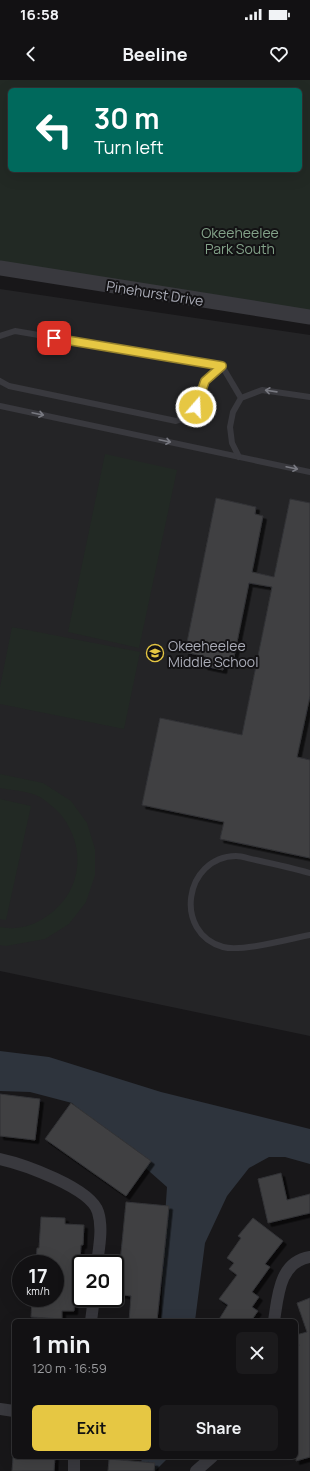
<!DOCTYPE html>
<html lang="en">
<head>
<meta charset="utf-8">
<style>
  body { margin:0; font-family:Manrope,sans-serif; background:#1b1a1c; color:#f1f3f6; height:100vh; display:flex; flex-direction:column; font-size:15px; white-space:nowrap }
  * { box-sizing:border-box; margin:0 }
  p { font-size:13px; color:#9c9da0 }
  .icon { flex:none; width:22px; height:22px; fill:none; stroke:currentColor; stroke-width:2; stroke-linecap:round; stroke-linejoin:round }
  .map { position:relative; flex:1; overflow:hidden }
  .side { position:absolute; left:12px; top:1239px; width:286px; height:140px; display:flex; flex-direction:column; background:#121113; border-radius:6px; box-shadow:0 4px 16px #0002,0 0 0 1px #313133 }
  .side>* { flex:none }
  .guide { position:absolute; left:8px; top:8px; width:294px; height:84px; border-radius:6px; box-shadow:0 4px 16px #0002,0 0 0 1px #313133; background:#00695c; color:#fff; overflow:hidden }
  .speed { position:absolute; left:12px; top:1175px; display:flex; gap:8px; font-size:20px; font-weight:700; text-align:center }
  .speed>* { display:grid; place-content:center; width:52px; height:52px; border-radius:50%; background:#121113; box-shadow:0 4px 16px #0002,0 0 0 1px #313133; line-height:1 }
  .speed small { font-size:10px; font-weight:400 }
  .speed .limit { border:2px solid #111; border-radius:6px; background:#fff; color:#111 }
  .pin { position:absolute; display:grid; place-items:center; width:34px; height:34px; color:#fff; margin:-17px; border-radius:8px; box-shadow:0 2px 6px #0006 }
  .me { position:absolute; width:44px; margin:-22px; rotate:19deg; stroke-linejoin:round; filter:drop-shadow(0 0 3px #0008) }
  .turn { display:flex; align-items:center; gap:14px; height:84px; padding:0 20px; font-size:18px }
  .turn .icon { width:52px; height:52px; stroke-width:2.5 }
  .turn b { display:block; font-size:28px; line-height:34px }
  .round { display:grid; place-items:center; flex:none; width:42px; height:42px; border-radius:6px; background:#1b1a1c }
  .headline { display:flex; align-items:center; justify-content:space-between; height:68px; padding:0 20px }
  h1 { font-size:24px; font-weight:700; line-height:30px }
  .cta { display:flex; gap:8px; margin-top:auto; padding:8px 20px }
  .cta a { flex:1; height:46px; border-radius:6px; background:#e6c743; color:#111; font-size:16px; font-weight:700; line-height:46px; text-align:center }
  .cta a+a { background:#1b1a1c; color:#f1f3f6 }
  .status { display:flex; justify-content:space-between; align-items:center; height:28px; padding:0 20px; background:#121113; direction:ltr }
  .status svg { height:11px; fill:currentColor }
  header { display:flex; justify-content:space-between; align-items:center; height:52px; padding:0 20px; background:#121113; font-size:18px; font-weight:700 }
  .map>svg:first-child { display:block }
</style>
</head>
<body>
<div class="status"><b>16:58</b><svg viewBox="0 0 49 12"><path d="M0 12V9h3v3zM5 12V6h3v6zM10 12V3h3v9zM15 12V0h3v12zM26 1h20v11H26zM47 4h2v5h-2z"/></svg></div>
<header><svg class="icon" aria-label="back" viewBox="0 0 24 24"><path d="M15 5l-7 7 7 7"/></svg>Beeline<svg class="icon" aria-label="heart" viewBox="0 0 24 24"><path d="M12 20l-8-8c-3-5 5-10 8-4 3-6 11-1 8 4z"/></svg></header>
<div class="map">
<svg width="310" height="1391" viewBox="0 0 310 1391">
  <defs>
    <filter id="shadow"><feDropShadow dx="3.5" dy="3.5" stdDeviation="0" flood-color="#0009"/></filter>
  </defs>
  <rect width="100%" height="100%" fill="#181719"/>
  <path fill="#242426" d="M 0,209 L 310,255 L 310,956 L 0,891 Z"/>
  <g fill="#222924" fill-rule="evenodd">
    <path d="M 0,0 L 310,0 L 310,242 L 0,192 ZM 10,10 L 300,10 L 300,90 L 10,90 Z"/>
    <path d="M 105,374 L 177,390 L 139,568 L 68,552 Z"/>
    <path d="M 12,547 L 140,572 L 124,649 L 0,624 L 0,607 Z"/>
    <path d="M 0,694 L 43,703 L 71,721 L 87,743 L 95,769 L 95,795 L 86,822 L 69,844 L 45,859 L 6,866 L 0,865 L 0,847 C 14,850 29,847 41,840 C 80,818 89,772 62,736 C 55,728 46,720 36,715 C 25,711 11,710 0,708 Z"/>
    <path d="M 0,719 L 31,726 L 6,840 L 0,839 Z"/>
  </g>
  <g fill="#2e343d">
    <path d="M 0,971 L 49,977 L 161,1012 L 310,1049 L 310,1084 L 285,1077 L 269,1077 L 249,1088 L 227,1116 L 205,1163 L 195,1241 L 161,1241 L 164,1151 L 167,1107 L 72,1023 L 30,1012 L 0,1011 Z"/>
    <path d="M 142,1377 L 169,1377 L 155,1391 L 140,1391 Z"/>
  </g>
  <g fill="#3f4043" stroke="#323235" filter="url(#shadow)">
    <path d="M 216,418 L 256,427 L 255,434 L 263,436 L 252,492 L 274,497 L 290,419 L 310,423 L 310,616 L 297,677 L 310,680 L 310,778 L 220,759 L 224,742 L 142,725 L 160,638 L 242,655 L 272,507 L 249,503 L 233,582 L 225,580 L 223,590 L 204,586 L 206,577 L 185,572 Z"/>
    <path d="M 0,1014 L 40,1019 L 35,1060 L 0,1056 Z"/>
    <path d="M 71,1023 L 151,1081 L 126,1116 L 45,1059 Z"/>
    <path d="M 281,1093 L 287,1120 L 310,1114 L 310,1133 L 268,1143 L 258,1099 Z"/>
    <path d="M 126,1122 L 169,1126 L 157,1241 L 129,1241 L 131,1216 L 117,1214 Z"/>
    <path d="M 41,1137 L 65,1138 L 65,1144 L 84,1145 L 83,1165 L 81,1165 L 79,1197 L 76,1197 L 74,1231 L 62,1231 L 62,1239 L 31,1237 L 32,1218 L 55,1218 L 55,1184 L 36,1184 L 37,1168 L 39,1168 Z"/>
    <path d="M 253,1138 L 283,1161 L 265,1184 L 270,1187 L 252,1212 L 259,1217 L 252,1227 L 258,1231 L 251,1241 L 218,1241 L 228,1225 L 219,1219 L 237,1195 L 229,1189 L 234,1183 L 227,1178 L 241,1158 L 238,1156 Z"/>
    <path d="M 310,1218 L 310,1377 L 296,1381 L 296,1268 L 299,1266 L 296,1255 L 307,1252 L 297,1223 Z"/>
    <path d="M 13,1377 L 55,1377 L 54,1391 L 12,1391 Z"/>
    <path d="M 109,1379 L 155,1383 L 154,1391 L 108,1391 Z"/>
  </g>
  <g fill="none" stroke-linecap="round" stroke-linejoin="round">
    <g stroke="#39393e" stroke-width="6">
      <path d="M 0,256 L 15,251 L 222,286 L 241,318"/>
      <path d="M 0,301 L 9,306 L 176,341 L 188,337 L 193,333 L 205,301 L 222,286"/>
      <path d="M 0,326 L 310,392"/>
      <path d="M 239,377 L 232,363 L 230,347 L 233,332 L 241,318 L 262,310 L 310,317"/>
      <path d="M 310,793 C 292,788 274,784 256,780 C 250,779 242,776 236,776 C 184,777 173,853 223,867 C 242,872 289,859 310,855"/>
    </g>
    <g stroke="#39393e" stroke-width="12">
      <path d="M 0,1079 C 23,1084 91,1108 98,1132 C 103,1148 99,1167 97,1184"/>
      <path d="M 91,1241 L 94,1218"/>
      <path d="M 274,1241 C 278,1216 279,1182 310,1177"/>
      <path d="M 0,1329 L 14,1331"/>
      <path d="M 74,1391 L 74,1377"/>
      <path d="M 196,1391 L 212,1377"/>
    </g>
    <path stroke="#39393e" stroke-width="15" d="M 0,188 L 310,237"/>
  </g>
  <defs><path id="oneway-shaft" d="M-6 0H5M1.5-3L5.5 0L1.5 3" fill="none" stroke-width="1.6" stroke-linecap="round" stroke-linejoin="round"/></defs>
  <g stroke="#787981">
    <use href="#oneway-shaft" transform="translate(271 311) rotate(-172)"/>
    <use href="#oneway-shaft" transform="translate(38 334) rotate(12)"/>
    <use href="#oneway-shaft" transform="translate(165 361) rotate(12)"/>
    <use href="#oneway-shaft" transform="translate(292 388) rotate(12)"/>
  </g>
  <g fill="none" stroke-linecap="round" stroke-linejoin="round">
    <g stroke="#96812c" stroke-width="10">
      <path id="route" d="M 54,258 L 222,286 L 205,301 L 196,327"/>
    </g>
    <use href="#route" stroke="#e6c743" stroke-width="7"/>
  </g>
  <defs>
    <g id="school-ring" transform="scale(0.9)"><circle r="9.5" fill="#131214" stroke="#e6c743" stroke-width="1.5"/><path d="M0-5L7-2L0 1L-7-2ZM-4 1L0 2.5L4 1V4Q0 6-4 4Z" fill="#e6c743"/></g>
  </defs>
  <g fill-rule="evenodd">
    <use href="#school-ring" x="155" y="573"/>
  </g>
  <g text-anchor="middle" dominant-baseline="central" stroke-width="4" stroke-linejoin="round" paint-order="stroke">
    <g font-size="14" fill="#83a289" stroke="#131214">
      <text x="240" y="152">Okeeheelee<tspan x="240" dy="16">Park South</tspan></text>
    </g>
    <g font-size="14" fill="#abadb8" stroke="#131214">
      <text transform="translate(155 213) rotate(9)">Pinehurst Drive</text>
    </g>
    <g font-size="14" fill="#abadb8" stroke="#131214" text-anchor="start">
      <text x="168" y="565">Okeeheelee<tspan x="168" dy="16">Middle School</tspan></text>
    </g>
  </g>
</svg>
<div class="speed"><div>17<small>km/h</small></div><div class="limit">20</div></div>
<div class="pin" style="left:54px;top:258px;background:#d93025"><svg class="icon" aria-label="arrive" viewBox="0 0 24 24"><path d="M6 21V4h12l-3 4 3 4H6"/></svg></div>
<svg class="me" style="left:196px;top:327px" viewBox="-20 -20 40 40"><circle r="17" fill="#e6c743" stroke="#fff" stroke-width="3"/><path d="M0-11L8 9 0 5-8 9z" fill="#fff"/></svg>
<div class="guide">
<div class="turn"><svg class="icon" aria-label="left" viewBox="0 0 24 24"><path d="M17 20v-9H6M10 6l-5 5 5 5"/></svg><div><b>30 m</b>Turn left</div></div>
</div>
<section class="side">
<div class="headline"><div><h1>1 min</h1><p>120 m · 16:59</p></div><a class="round"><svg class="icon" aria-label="close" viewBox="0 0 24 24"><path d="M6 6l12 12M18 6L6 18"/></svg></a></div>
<div class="cta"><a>Exit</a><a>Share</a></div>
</section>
</div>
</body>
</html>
